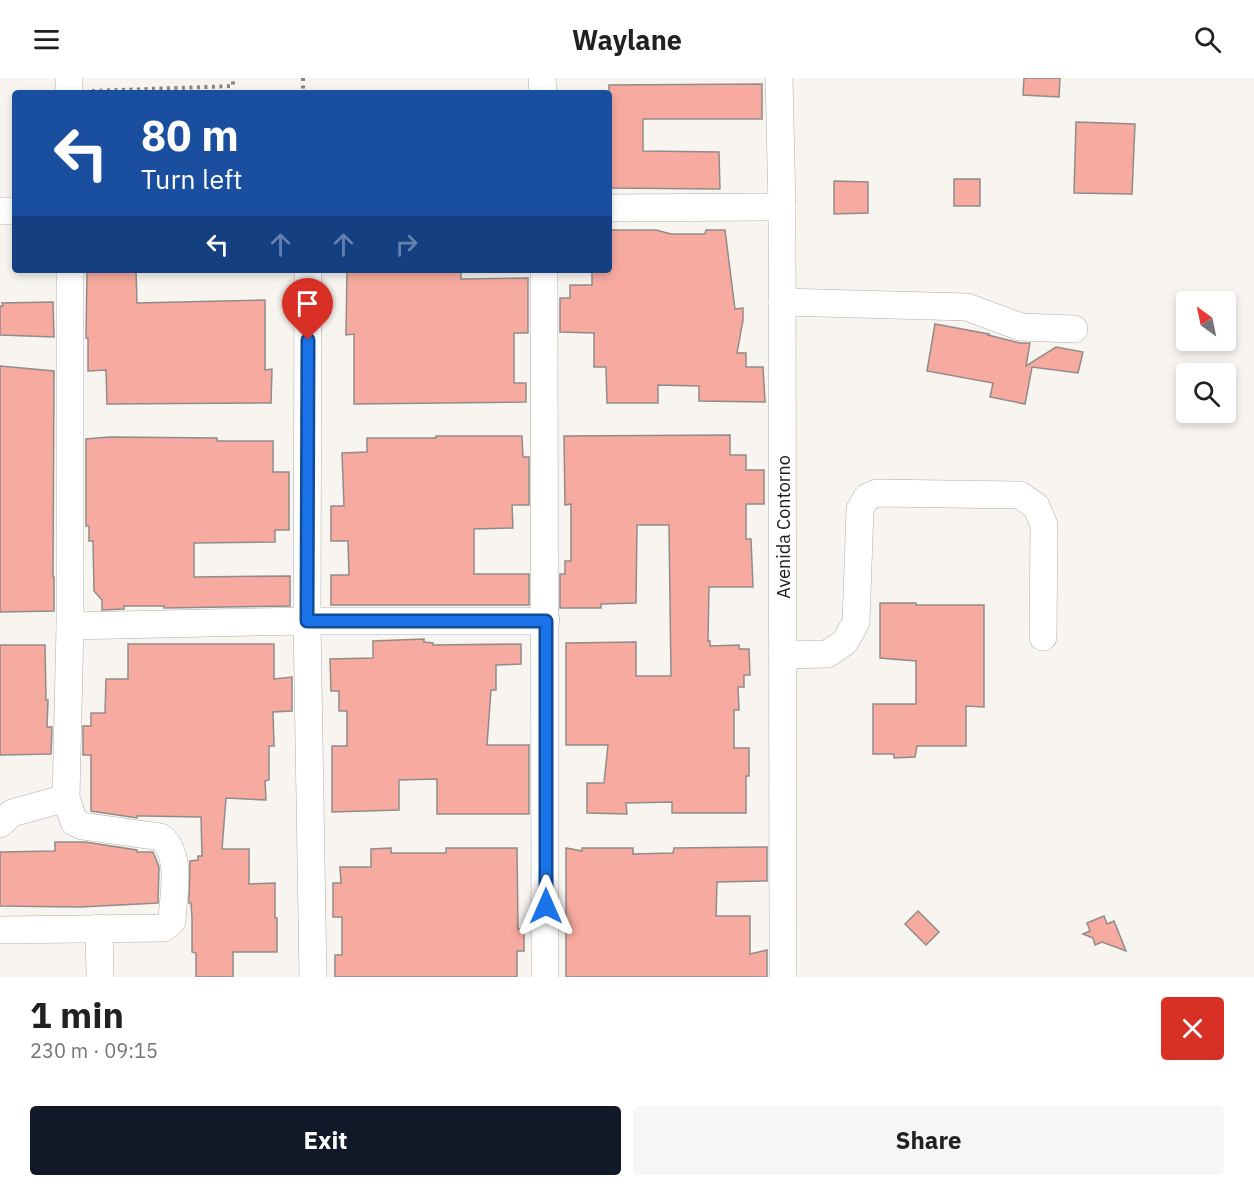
<!DOCTYPE html>
<html lang="en">
<head>
<meta charset="utf-8">
<style>
  body { margin:0; font-family:"IBM Plex Sans",sans-serif; background:#f6f6f6; color:#202124; height:100vh; display:flex; flex-direction:column; font-size:22px; white-space:nowrap }
  * { box-sizing:border-box; margin:0 }
  p { font-size:20px; color:#757577 }
  .icon { flex:none; width:33px; height:33px; fill:none; stroke:currentColor; stroke-width:2; stroke-linecap:round; stroke-linejoin:round }
  .map { position:relative; height:899px; overflow:hidden }
  .details { display:flex; flex-direction:column; background:#fff; flex:1 }
  .details>* { flex:none }
  .top-card { position:absolute; left:12px; top:12px; width:600px; height:183px; border-radius:6px; box-shadow:0 3px 9px #0003; background:#1a4fa0; color:#fff; overflow:hidden }
  .needle { width:39px; rotate:327deg }
  .fabs { position:absolute; left:1176px; top:213px; display:grid; gap:12px }
  .fabs a { display:grid; place-items:center; width:60px; height:60px; border-radius:6px; background:#fff; box-shadow:0 3px 9px #0003; font-size:30px }
  .pin { position:absolute; display:grid; place-items:center; width:51px; height:51px; color:#fff; margin:-62px -26px; border-radius:50% 50% 50% 0; rotate:-45deg; box-shadow:0 0 6px #0007 }
  .pin .icon { rotate:45deg }
  .me { position:absolute; width:66px; margin:-33px; rotate:0deg; stroke-linejoin:round; filter:drop-shadow(0 0 4px #0008) }
  .turn { display:flex; align-items:center; gap:21px; height:126px; padding:0 30px; font-size:27px }
  .turn .icon { width:78px; height:78px; stroke-width:2.5 }
  .turn b { display:block; font-size:42px; line-height:51px }
  .lanes { display:flex; align-items:center; height:57px; padding:0 30px; background:#0003; justify-content:center; gap:30px; direction:ltr }
  .lanes .off { opacity:.35 }
  .round { display:grid; place-items:center; flex:none; width:63px; height:63px; border-radius:6px; background:#f6f6f6 }
  .head { display:flex; align-items:center; justify-content:space-between; height:102px; padding:0 30px }
  h1 { font-size:36px; font-weight:700; line-height:45px }
  .cta { display:flex; gap:12px; margin-top:auto; padding:12px 30px }
  .cta a { flex:1; height:69px; border-radius:6px; background:#111827; color:#fff; font-size:24px; font-weight:700; line-height:69px; text-align:center }
  .cta a+a { background:#f6f6f6; color:#202124 }
  header { display:flex; justify-content:space-between; align-items:center; height:78px; padding:0 30px; background:#fff; font-size:27px; font-weight:700 }
  .map>svg:first-child { display:block }
</style>
</head>
<body>
<header><svg class="icon" aria-label="menu" viewBox="0 0 24 24"><path d="M4 6h16M4 12h16M4 18h16"/></svg>Waylane<svg class="icon" aria-label="search" viewBox="0 0 24 24"><circle cx="10" cy="10" r="6"/><path d="M15 15l6 6"/></svg></header>
<div class="map">
<svg width="1254" height="899" viewBox="0 0 1254 899">
  <rect width="100%" height="100%" fill="#f8f4f0"/>
  <g fill="#f7aa9f" stroke="#918b8a" stroke-width="1.5">
    <path d="M 1024,0 L 1060,0 L 1059,19 L 1023,17 Z"/>
    <path d="M 762,6 L 762,41 L 643,41 L 643,73 L 719,74 L 720,111 L 609,110 L 609,7 Z"/>
    <path d="M 1076,44 L 1135,46 L 1132,116 L 1074,115 Z"/>
    <rect x="954" y="101" width="26" height="27"/>
    <path d="M 834,103 L 868,104 L 868,135 L 834,136 Z"/>
    <path d="M 609,152 L 656,152 L 671,156 L 705,156 L 706,152 L 725,152 L 735,231 L 743,230 L 743,242 L 737,275 L 746,275 L 746,289 L 763,289 L 765,324 L 699,323 L 699,308 L 658,307 L 658,325 L 607,325 L 606,289 L 594,289 L 594,255 L 560,254 L 560,220 L 570,220 L 570,207 L 592,207 L 592,192 L 609,192 Z"/>
    <path d="M 87,192 L 136,192 L 137,225 L 265,222 L 265,292 L 272,291 L 271,325 L 107,326 L 106,292 L 88,293 L 88,260 L 86,260 Z"/>
    <path d="M 347,192 L 461,192 L 461,201 L 528,200 L 528,255 L 514,255 L 514,305 L 526,305 L 526,324 L 354,326 L 354,256 L 346,257 Z"/>
    <path d="M 53,224 L 54,259 L 0,257 L 0,228 L 3,228 L 2,225 Z"/>
    <path d="M 935,246 L 989,256 L 988,257 L 1020,265 L 1030,265 L 1026,288 L 1056,269 L 1083,274 L 1078,295 L 1032,289 L 1025,326 L 990,319 L 993,305 L 927,293 Z"/>
    <path d="M 0,288 L 54,293 L 53,499 L 54,499 L 54,533 L 0,534 Z"/>
    <path d="M 730,357 L 730,377 L 746,377 L 746,392 L 764,392 L 764,426 L 746,426 L 746,461 L 751,461 L 753,509 L 709,509 L 708,563 L 710,563 L 710,568 L 739,567 L 739,571 L 749,571 L 750,597 L 744,597 L 744,609 L 738,609 L 739,632 L 734,632 L 734,670 L 749,670 L 749,698 L 746,698 L 746,735 L 672,735 L 672,724 L 626,725 L 627,736 L 587,735 L 587,705 L 604,705 L 608,667 L 566,667 L 566,565 L 636,564 L 636,598 L 671,598 L 669,447 L 637,447 L 636,525 L 601,526 L 601,530 L 560,530 L 560,496 L 565,496 L 565,483 L 571,483 L 571,426 L 565,427 L 564,358 Z"/>
    <path d="M 436,358 L 522,358 L 523,379 L 529,379 L 529,427 L 512,427 L 513,450 L 474,451 L 474,496 L 529,496 L 529,527 L 331,527 L 331,497 L 349,497 L 348,463 L 331,463 L 331,428 L 344,428 L 342,375 L 367,374 L 367,360 L 436,360 Z"/>
    <path d="M 109,359 L 217,360 L 217,363 L 273,363 L 273,394 L 289,394 L 289,452 L 275,452 L 275,464 L 194,465 L 194,499 L 290,498 L 290,528 L 164,530 L 164,528 L 124,528 L 124,531 L 102,532 L 102,522 L 94,513 L 93,463 L 89,463 L 89,448 L 86,448 L 86,361 Z"/>
    <path d="M 880,525 L 916,525 L 916,527 L 984,527 L 984,629 L 966,628 L 966,668 L 917,668 L 915,679 L 894,680 L 894,676 L 873,676 L 873,626 L 916,626 L 916,583 L 880,580 Z"/>
    <path d="M 424,561 L 424,564 L 433,565 L 433,567 L 521,566 L 521,586 L 496,587 L 496,612 L 491,612 L 487,667 L 529,667 L 529,736 L 437,736 L 437,701 L 399,702 L 399,732 L 332,734 L 332,668 L 347,668 L 347,633 L 339,633 L 339,613 L 331,613 L 330,581 L 373,580 L 373,563 Z"/>
    <path d="M 128,566 L 274,566 L 274,601 L 292,599 L 292,633 L 273,634 L 274,668 L 269,668 L 269,702 L 265,703 L 266,722 L 226,720 L 222,771 L 249,771 L 249,806 L 275,805 L 275,840 L 277,840 L 277,874 L 233,874 L 233,899 L 196,899 L 196,875 L 192,874 L 192,840 L 191,825 L 189,825 L 190,783 L 198,782 L 198,778 L 202,778 L 201,739 L 144,738 L 137,738 L 137,740 L 91,733 L 91,677 L 83,677 L 83,648 L 91,648 L 91,635 L 105,635 L 106,601 L 128,601 Z"/>
    <path d="M 0,567 L 45,567 L 46,622 L 48,622 L 47,649 L 52,649 L 51,676 L 0,677 Z"/>
    <path d="M 55,764 L 85,764 L 137,772 L 137,774 L 153,774 L 159,789 L 158,825 L 80,829 L 0,828 L 0,774 L 55,773 Z"/>
    <path d="M 767,769 L 767,803 L 717,804 L 716,838 L 750,838 L 750,876 L 767,872 L 767,899 L 566,899 L 566,770 L 582,773 L 582,770 L 633,770 L 633,776 L 673,775 L 674,770 Z"/>
    <path d="M 391,770 L 391,775 L 446,775 L 446,770 L 517,770 L 518,851 L 524,851 L 524,873 L 517,873 L 517,899 L 335,899 L 335,877 L 342,877 L 342,839 L 333,839 L 333,805 L 341,805 L 340,789 L 371,789 L 371,771 Z"/>
    <path d="M 918,833 L 939,854 L 926,867 L 905,846 Z"/>
    <path d="M 1104,838 L 1107,846 L 1114,843 L 1126,873 L 1102,864 L 1095,867 L 1093,860 L 1083,856 L 1090,853 L 1087,845 Z"/>
  </g>
  <g fill="none" stroke-linecap="round" stroke-linejoin="round">
    <g stroke="#b0aca9" stroke-width="28">
      <g id="minor">
        <path d="M 69,0 L 69,15"/>
        <path d="M 542,0 L 543,15"/>
        <path d="M 779,0 L 782,129 L 783,899"/>
        <path d="M 609,130 L 782,129"/>
        <path d="M 0,133 L 15,133"/>
        <path d="M 308,192 L 307,543 L 313,899"/>
        <path d="M 544,192 L 545,899"/>
        <path d="M 782,224 L 967,229 L 1021,249 L 1074,251"/>
        <path d="M 70,548 L 307,543 L 546,543"/>
        <path d="M 783,577 L 827,576 L 845,564 L 856,544 L 860,431 L 867,419 L 877,415 L 1020,417 L 1036,428 L 1044,447 L 1043,559"/>
        <path d="M 0,746 L 12,735 L 66,720"/>
        <path d="M 99,850 L 100,899"/>
        <path d="M 0,852 L 164,850 L 172,843 C 173,815 183,779 161,759 L 82,748 L 74,744 L 66,720 L 70,548 L 70,192"/>
      </g>
    </g>
    <g stroke="#878582" stroke-width="4" stroke-dasharray="3 4.5" stroke-linecap="butt">
      <path d="M 303,0 L 303,15"/>
      <path d="M 92,13 L 233,8 L 233,0"/>
    </g>
    <use href="#minor" stroke="#fff" stroke-width="27"/>
  </g>
  <g fill="none" stroke-linecap="round" stroke-linejoin="round">
    <g stroke="#114b97" stroke-width="15">
      <path id="route" d="M 308,262 L 307,543 L 546,543 L 546,828"/>
    </g>
    <use href="#route" stroke="#1a73e8" stroke-width="10"/>
  </g>
  <g text-anchor="middle" dominant-baseline="central" stroke-width="6" stroke-linejoin="round" paint-order="stroke">
    <g font-size="18" fill="#21201e" stroke="#fff">
      <text transform="translate(783 449) rotate(-90)">Avenida Contorno</text>
    </g>
  </g>
</svg>
<div class="fabs">
<a><svg class="needle" viewBox="-14 -14 28 28"><path d="M0-13l5 13h-10z" fill="#e53935"/><path d="M0 13l5-13h-10z" fill="#757577"/></svg></a>
<a><svg class="icon" aria-label="search" viewBox="0 0 24 24"><circle cx="10" cy="10" r="6"/><path d="M15 15l6 6"/></svg></a>
</div>
<div class="pin" style="left:308px;top:262px;background:#d93025"><svg class="icon" aria-label="arrive" viewBox="0 0 24 24"><path d="M6 21V4h12l-3 4 3 4H6"/></svg></div>
<svg class="me" style="left:546px;top:828px" viewBox="-20 -20 40 40"><path d="M0-17L14 15 0 8-14 15z" fill="#1a73e8" stroke="#fff" stroke-width="4"/></svg>
<div class="top-card">
<div class="turn"><svg class="icon" aria-label="left" viewBox="0 0 24 24"><path d="M17 20v-9H6M10 6l-5 5 5 5"/></svg><div><b>80 m</b>Turn left</div></div>
<div class="lanes"><svg class="icon" aria-label="left" viewBox="0 0 24 24"><path d="M17 20v-9H6M10 6l-5 5 5 5"/></svg><svg class="icon off" aria-label="ahead" viewBox="0 0 24 24"><path d="M12 20V5M6 11l6-6 6 6"/></svg><svg class="icon off" aria-label="ahead" viewBox="0 0 24 24"><path d="M12 20V5M6 11l6-6 6 6"/></svg><svg class="icon off" aria-label="right" viewBox="0 0 24 24"><path d="M7 20v-9h11M14 6l5 5-5 5"/></svg></div>
</div>
</div>
<section class="details">
<div class="head"><div><h1>1 min</h1><p>230 m · 09:15</p></div><a class="round" style="background:#d93025;color:#fff"><svg class="icon" aria-label="close" viewBox="0 0 24 24"><path d="M6 6l12 12M18 6L6 18"/></svg></a></div>
<div class="cta"><a>Exit</a><a>Share</a></div>
</section>
</body>
</html>
